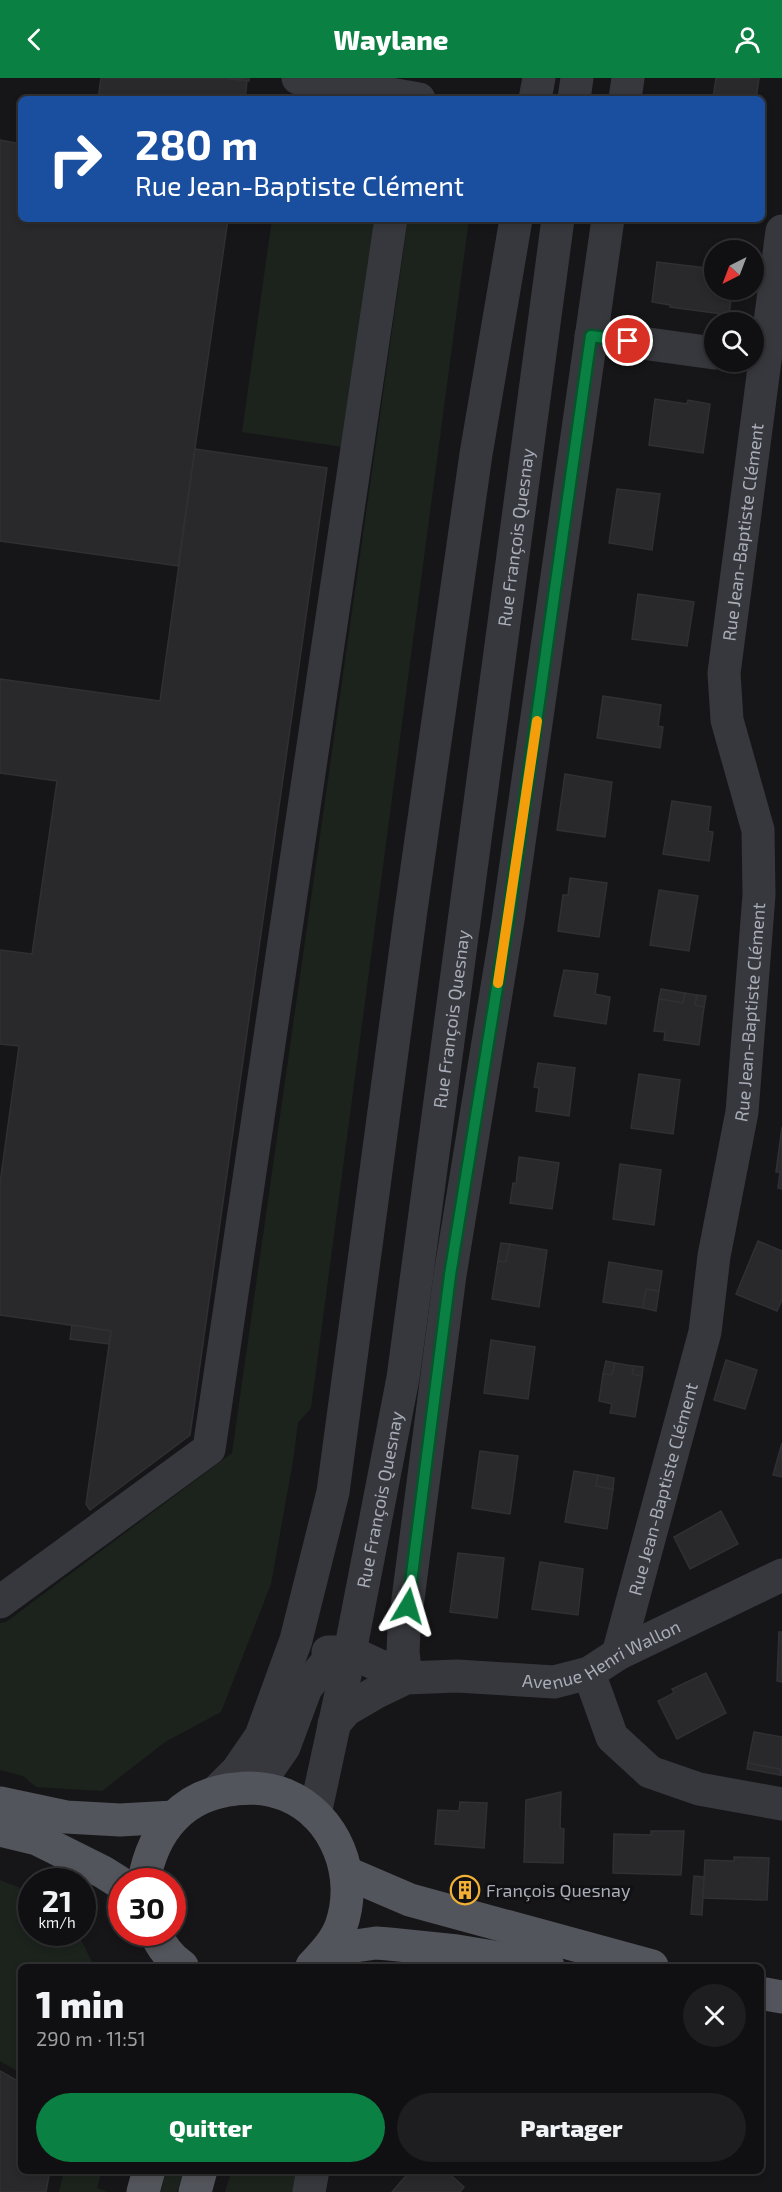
<!DOCTYPE html>
<html lang="fr">
<head>
<meta charset="utf-8">
<style>
  body { margin:0; font-family:"Exo 2",sans-serif; background:#1e1e20; color:#f1f3f6; height:100vh; display:flex; flex-direction:column; font-size:22px; white-space:nowrap }
  * { box-sizing:border-box; margin:0 }
  p { font-size:20px; color:#9c9d9f }
  .icon { flex:none; width:33px; height:33px; fill:none; stroke:currentColor; stroke-width:2; stroke-linecap:round; stroke-linejoin:round }
  .map { position:relative; flex:1; overflow:hidden }
  .side { position:absolute; left:18px; top:1886px; width:746px; height:210px; display:flex; flex-direction:column; background:#101012; border-radius:9px; box-shadow:0 3px 9px #0003,0 0 0 2px #303032 }
  .side>* { flex:none }
  .guide { position:absolute; left:18px; top:18px; width:747px; height:126px; border-radius:9px; box-shadow:0 3px 9px #0003,0 0 0 2px #303032; background:#1a4fa0; color:#fff; overflow:hidden }
  .needle { width:39px; rotate:222deg }
  .controls { position:absolute; left:704px; top:162px; display:grid; gap:12px }
  .controls a { display:grid; place-items:center; width:60px; height:60px; border-radius:50%; background:#101012; box-shadow:0 3px 9px #0003,0 0 0 2px #303032; font-size:30px }
  .speed { position:absolute; left:18px; top:1790px; display:flex; gap:12px; font-size:30px; font-weight:700; text-align:center }
  .speed>* { display:grid; place-content:center; width:78px; height:78px; border-radius:50%; background:#101012; box-shadow:0 3px 9px #0003,0 0 0 2px #303032; line-height:1 }
  .speed small { font-size:15px; font-weight:400 }
  .speed .limit { border:9px solid #d22; background:#fff; color:#111 }
  .pin { position:absolute; display:grid; place-items:center; width:51px; height:51px; color:#fff; margin:-26px; border:3px solid #fff; border-radius:50%; box-shadow:0 2px 6px #0007 }
  .me { position:absolute; width:66px; margin:-33px; rotate:7deg; stroke-linejoin:round; filter:drop-shadow(0 0 4px #0008) }
  .turn { display:flex; align-items:center; gap:21px; height:126px; padding:0 18px; font-size:27px }
  .turn .icon { width:78px; height:78px; stroke-width:2.5 }
  .turn b { display:block; font-size:42px; line-height:51px }
  .round { display:grid; place-items:center; flex:none; width:63px; height:63px; border-radius:32px; background:#1e1e20 }
  .summary { display:flex; align-items:center; justify-content:space-between; height:102px; padding:0 18px }
  h1 { font-size:36px; font-weight:800; line-height:45px }
  .action { display:flex; gap:12px; margin-top:auto; padding:12px 18px }
  .action a { flex:1; height:69px; border-radius:36px; background:#0b8043; color:#fff; font-size:24px; font-weight:800; line-height:69px; text-align:center }
  .action a+a { background:#1e1e20; color:#f1f3f6 }
  header { display:flex; justify-content:space-between; align-items:center; height:78px; padding:0 18px; background:#0b8043; color:#fff; font-size:27px; font-weight:800 }
  .map>svg:first-child { display:block }
</style>
</head>
<body>
<header><svg class="icon" aria-label="back" viewBox="0 0 24 24"><path d="M15 5l-7 7 7 7"/></svg>Waylane<svg class="icon" aria-label="person" viewBox="0 0 24 24"><circle cx="12" cy="8" r="4"/><path d="M4 21q1-7 8-7t8 7"/></svg></header>
<div class="map">
<svg width="782" height="2114" viewBox="0 0 782 2114">
  <rect width="100%" height="100%" fill="#161618"/>
  <g fill="#1c231d">
    <path d="M 272,141 L 376,141 L 343,369 L 242,354 Z"/>
    <path d="M 408,141 L 469,141 L 311,1330 L 298,1345 L 293,1383 L 271,1506 L 221,1634 L 165,1664 L 102,1713 L 36,1709 L 23,1698 L 0,1692 L 0,1545 L 6,1544 L 232,1375 Z"/>
    <path d="M 0,1802 L 31,1814 L 32,1854 L 77,1854 L 94,1888 L 21,1888 L 21,1995 L 0,1983 Z"/>
    <path d="M 64,2093 L 102,2093 L 97,2110 L 107,2114 L 59,2114 Z"/>
    <path d="M 166,2093 L 184,2093 L 177,2114 L 161,2114 Z"/>
    <path d="M 232,2093 L 299,2093 L 296,2114 L 225,2114 Z"/>
  </g>
  <g fill="#29292c" stroke="#303034" stroke-width="1.5">
    <path d="M 101,0 L 223,0 L 247,3 L 245,21 L 98,21 Z"/>
    <path d="M 226,0 L 249,0 L 249,3 Z"/>
    <path d="M 716,0 L 759,0 L 756,21 L 713,21 Z"/>
    <path d="M 0,62 L 21,66 L 21,141 L 228,141 L 178,488 L 0,463 Z"/>
    <path d="M 657,184 L 714,191 L 714,212 L 732,212 L 729,237 L 670,229 L 670,227 L 652,224 Z"/>
    <path d="M 655,321 L 687,326 L 688,322 L 710,326 L 703,375 L 649,367 Z"/>
    <path d="M 195,371 L 327,390 L 190,1357 L 90,1432 L 86,1426 L 111,1253 L 0,1237 L 0,1105 L 19,968 L 0,966 L 0,872 L 32,876 L 57,703 L 0,695 L 0,601 L 160,623 Z"/>
    <path d="M 617,411 L 660,416 L 652,472 L 609,465 Z"/>
    <path d="M 638,516 L 694,524 L 687,568 L 632,561 Z"/>
    <path d="M 603,618 L 661,627 L 658,648 L 663,649 L 660,670 L 597,660 Z"/>
    <path d="M 565,696 L 612,704 L 605,759 L 557,752 Z"/>
    <path d="M 672,723 L 711,729 L 708,753 L 713,754 L 709,783 L 663,776 Z"/>
    <path d="M 570,800 L 607,805 L 599,859 L 558,853 L 563,817 L 568,817 Z"/>
    <path d="M 659,812 L 698,818 L 689,873 L 650,867 Z"/>
    <path d="M 564,892 L 598,896 L 595,916 L 610,919 L 606,946 L 554,938 Z"/>
    <path d="M 661,911 L 685,915 L 683,925 L 659,921 Z"/>
    <path d="M 685,915 L 697,917 L 695,927 L 704,929 L 699,967 L 664,962 L 665,954 L 654,953 L 659,921 L 683,925 Z"/>
    <path d="M 697,917 L 706,918 L 704,929 L 695,927 Z"/>
    <path d="M 538,985 L 575,990 L 569,1038 L 536,1033 L 539,1010 L 534,1009 Z"/>
    <path d="M 639,996 L 680,1002 L 673,1056 L 631,1050 Z"/>
    <path d="M 782,1049 L 782,1094 L 776,1094 Z"/>
    <path d="M 519,1079 L 559,1085 L 552,1131 L 510,1125 L 513,1105 L 516,1106 Z"/>
    <path d="M 620,1086 L 661,1092 L 654,1147 L 613,1141 Z"/>
    <path d="M 780,1094 L 782,1094 L 782,1111 L 778,1110 Z"/>
    <path d="M 758,1163 L 782,1173 L 782,1222 L 777,1233 L 736,1216 Z"/>
    <path d="M 501,1165 L 510,1166 L 506,1184 L 498,1183 Z"/>
    <path d="M 510,1166 L 547,1172 L 539,1229 L 492,1221 L 498,1183 L 506,1184 Z"/>
    <path d="M 609,1184 L 662,1193 L 659,1213 L 646,1211 L 643,1230 L 603,1224 Z"/>
    <path d="M 646,1211 L 659,1213 L 656,1233 L 643,1230 Z"/>
    <path d="M 72,1247 L 111,1253 L 109,1266 L 70,1261 Z"/>
    <path d="M 491,1262 L 535,1269 L 528,1321 L 484,1315 Z"/>
    <path d="M 726,1282 L 757,1292 L 745,1331 L 714,1322 Z"/>
    <path d="M 606,1283 L 615,1285 L 612,1297 L 603,1296 Z"/>
    <path d="M 615,1285 L 634,1288 L 632,1296 L 642,1298 L 635,1339 L 610,1335 L 612,1326 L 599,1323 L 603,1296 L 612,1297 Z"/>
    <path d="M 634,1288 L 643,1289 L 642,1298 L 632,1296 Z"/>
    <path d="M 782,1365 L 782,1399 L 773,1397 Z"/>
    <path d="M 480,1373 L 518,1378 L 510,1436 L 472,1430 Z"/>
    <path d="M 574,1393 L 598,1397 L 596,1408 L 613,1411 L 607,1451 L 565,1444 Z"/>
    <path d="M 598,1397 L 614,1400 L 613,1411 L 596,1408 Z"/>
    <path d="M 721,1433 L 738,1466 L 690,1491 L 674,1459 Z"/>
    <path d="M 458,1475 L 504,1480 L 497,1540 L 450,1534 Z"/>
    <path d="M 540,1484 L 583,1491 L 578,1537 L 532,1531 Z"/>
    <path d="M 779,1554 L 782,1554 L 782,1604 L 777,1603 Z"/>
    <path d="M 706,1595 L 726,1635 L 677,1661 L 658,1623 L 674,1615 L 672,1611 Z"/>
    <path d="M 754,1654 L 782,1659 L 782,1697 L 780,1697 L 780,1691 L 748,1685 Z"/>
    <path d="M 748,1685 L 780,1691 L 780,1697 L 747,1691 Z"/>
    <path d="M 561,1714 L 560,1750 L 564,1751 L 563,1785 L 524,1784 L 526,1722 Z"/>
    <path d="M 460,1724 L 487,1725 L 484,1770 L 435,1766 L 438,1732 L 459,1733 Z"/>
    <path d="M 651,1753 L 684,1753 L 681,1797 L 613,1795 L 614,1756 L 651,1757 Z"/>
    <path d="M 734,1779 L 769,1780 L 767,1822 L 703,1820 L 705,1782 L 734,1783 Z"/>
    <path d="M 694,1798 L 704,1799 L 702,1837 L 691,1836 Z"/>
    <path d="M 458,1806 L 474,1811 L 472,1818 L 456,1813 Z"/>
    <path d="M 0,1993 L 21,2005 L 21,2092 L 50,2092 L 46,2114 L 0,2114 Z"/>
    <path d="M 411,2092 L 431,2092 L 433,2095 L 436,2092 L 445,2092 L 464,2109 L 460,2114 L 392,2114 Z"/>
  </g>
  <g fill="none" stroke-linecap="round" stroke-linejoin="round">
    <g stroke="#37383d" stroke-width="33">
      <path d="M 298,0 L 419,21"/>
      <path d="M 535,21 L 539,0"/>
      <path d="M 574,21 L 577,0"/>
      <path d="M 625,21 L 628,0"/>
      <path d="M 591,258 L 714,275"/>
      <path d="M 0,1524 L 209,1371 L 391,141"/>
      <path d="M 328,1574 L 350,1574 L 406,1600"/>
      <path id="s1" d="M 618,1576 L 705,1254 L 714,1178 L 742,1034 L 759,817 L 758,752 L 727,642 L 724,595 L 782,153"/>
      <path d="M 589,1595 L 612,1659 L 650,1694 L 699,1711 L 782,1726"/>
      <path d="M 406,1600 L 403,1574 L 404,1552 L 450,1197 L 508,842 L 608,141"/>
      <path id="s2" d="M 334,1646 L 346,1632 L 375,1615 L 406,1600 L 457,1598 L 554,1604 L 589,1595 L 618,1576 L 782,1497"/>
      <path d="M 252,1709 L 268,1692 L 284,1669 L 306,1610 L 326,1585 L 350,1574"/>
      <path d="M 217,1713 L 237,1693 L 261,1658 L 296,1562 L 333,1414 L 411,832 L 476,376 L 516,141"/>
      <path id="s3" d="M 315,1736 L 350,1574 L 403,1300 L 558,141"/>
      <path d="M 309,2114 L 313,2092"/>
    </g>
    <g stroke="#53555c" stroke-width="33">
      <path d="M 0,1725 L 66,1739 L 120,1742 L 174,1739"/>
      <path d="M 0,1752 L 37,1761 L 103,1794 L 122,1806"/>
      <path d="M 347,1795 L 410,1822 L 652,1888"/>
      <path d="M 144,1803 C 153,1752 183,1716 236,1711 C 252,1709 271,1711 286,1717 C 336,1738 359,1798 341,1848 C 335,1864 323,1876 312,1888"/>
      <path d="M 155,1854 C 161,1868 170,1880 182,1888"/>
      <path d="M 327,1872 L 376,1865 L 389,1866 L 457,1873 L 548,1888"/>
      <path d="M 760,1915 L 782,1919"/>
      <path d="M 143,2114 L 149,2092"/>
      <path d="M 195,2114 L 201,2092"/>
    </g>
  </g>
  <g fill="none" stroke-linecap="round" stroke-linejoin="round">
    <g stroke="#07532c" stroke-width="15">
      <path id="route" d="M 408,1528 L 450,1197 L 508,842 L 591,258 L 628,263"/>
    </g>
    <use href="#route" stroke="#0b8043" stroke-width="10"/>
    <path stroke="#f59e0b" stroke-width="10" d="M 498,905 L 537,643"/>
  </g>
  <defs>
    <g id="building-ring" transform="scale(1.5)"><circle r="9.5" fill="#111113" stroke="#f2b134" stroke-width="1.5"/><path d="M-4-6H4V6H1V3H-1V6H-4ZM-2.5-4.3h1.7v1.8h-1.7ZM.8-4.3h1.7v1.8H.8ZM-2.5-1h1.7V.8h-1.7ZM.8-1h1.7V.8H.8Z" fill="#f2b134"/></g>
  </defs>
  <g fill-rule="evenodd">
    <use href="#building-ring" x="465" y="1812"/>
  </g>
  <g text-anchor="middle" dominant-baseline="central" stroke-width="6" stroke-linejoin="round" paint-order="stroke">
    <g font-size="18" fill="#a8adb8" stroke="#111113">
      <text stroke="none"><textPath href="#s1" startOffset="1143">Rue Jean-Baptiste Clément</textPath></text>
      <text stroke="none"><textPath href="#s3" startOffset="1293">Rue François Quesnay</textPath></text>
      <text stroke="none"><textPath href="#s1" startOffset="657">Rue Jean-Baptiste Clément</textPath></text>
      <text stroke="none"><textPath href="#s3" startOffset="807">Rue François Quesnay</textPath></text>
      <text stroke="none"><textPath href="#s1" startOffset="171">Rue Jean-Baptiste Clément</textPath></text>
      <text stroke="none"><textPath href="#s3" startOffset="321">Rue François Quesnay</textPath></text>
      <text stroke="none"><textPath href="#s2" startOffset="288">Avenue Henri Wallon</textPath></text>
    </g>
    <g font-size="18" fill="#a8adb8" stroke="#111113" text-anchor="start">
      <text x="486" y="1812">François Quesnay</text>
    </g>
  </g>
</svg>
<div class="controls">
<a><svg class="needle" viewBox="-14 -14 28 28"><path d="M0-13l5 13h-10z" fill="#e53935"/><path d="M0 13l5-13h-10z" fill="#9c9d9f"/></svg></a>
<a><svg class="icon" aria-label="search" viewBox="0 0 24 24"><circle cx="10" cy="10" r="6"/><path d="M15 15l6 6"/></svg></a>
</div>
<div class="speed"><div>21<small>km/h</small></div><div class="limit">30</div></div>
<div class="pin" style="left:628px;top:263px;background:#d93025"><svg class="icon" aria-label="arrive" viewBox="0 0 24 24"><path d="M6 21V4h12l-3 4 3 4H6"/></svg></div>
<svg class="me" style="left:408px;top:1528px" viewBox="-20 -20 40 40"><path d="M0-17L14 15 0 8-14 15z" fill="#0b8043" stroke="#fff" stroke-width="4"/></svg>
<div class="guide">
<div class="turn"><svg class="icon" aria-label="right" viewBox="0 0 24 24"><path d="M7 20v-9h11M14 6l5 5-5 5"/></svg><div><b>280 m</b>Rue Jean-Baptiste Clément</div></div>
</div>
<section class="side">
<div class="summary"><div><h1>1 min</h1><p>290 m · 11:51</p></div><a class="round"><svg class="icon" aria-label="close" viewBox="0 0 24 24"><path d="M6 6l12 12M18 6L6 18"/></svg></a></div>
<div class="action"><a>Quitter</a><a>Partager</a></div>
</section>
</div>
</body>
</html>
